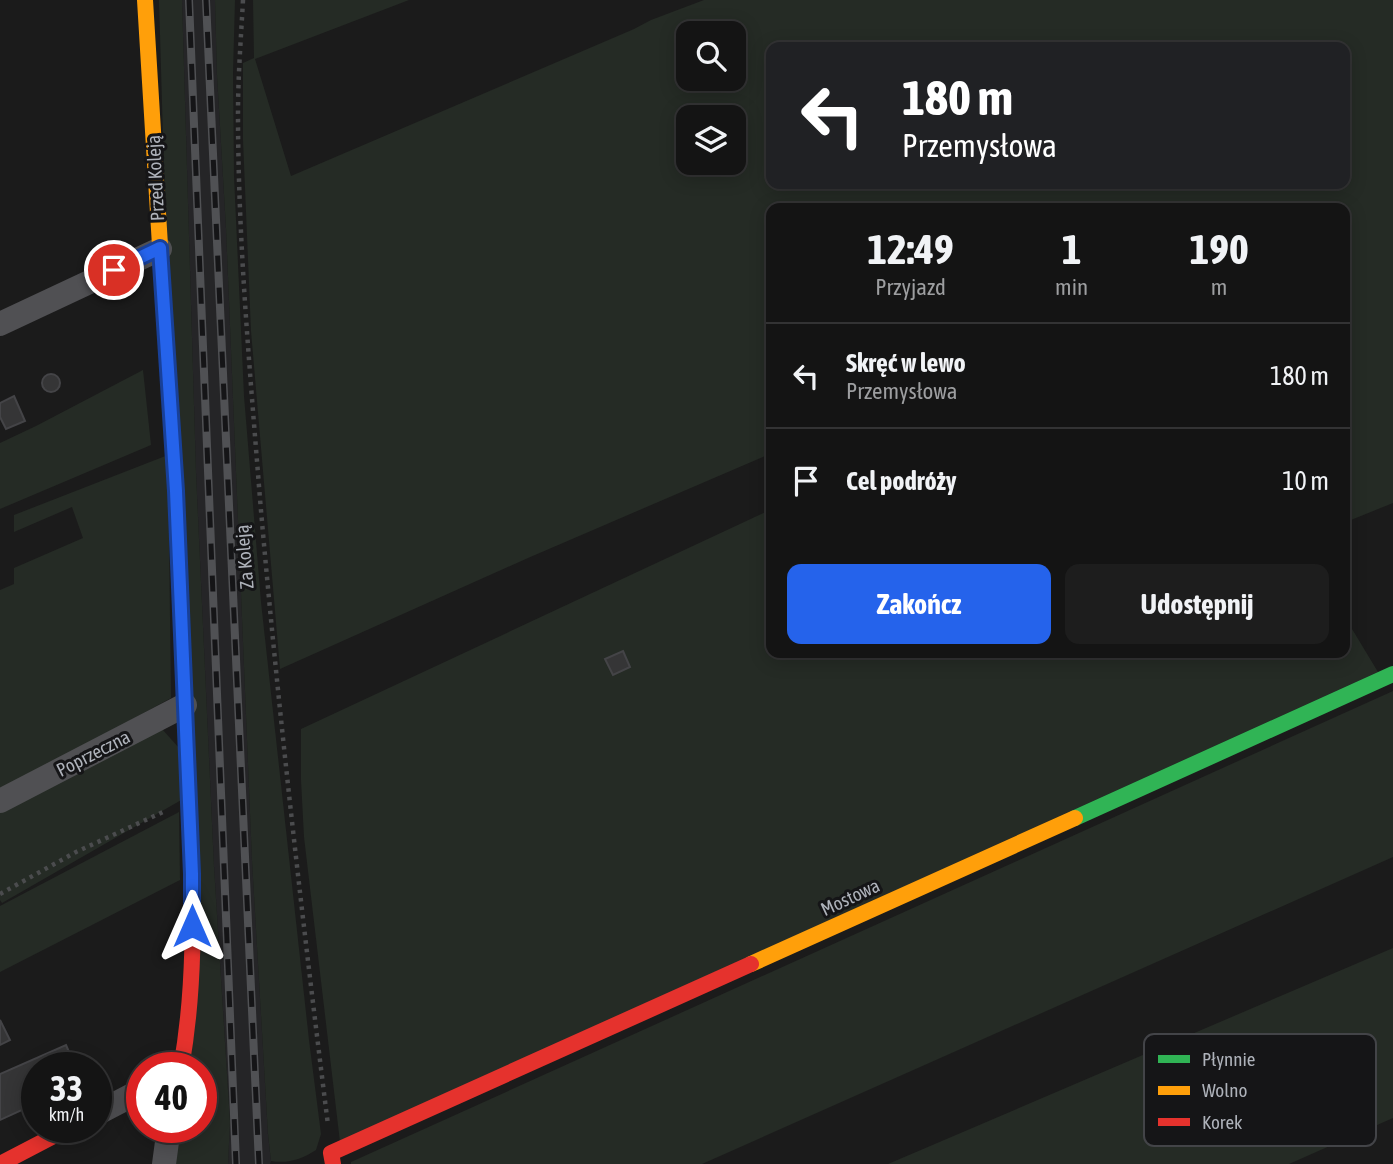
<!DOCTYPE html>
<html lang="pl">
<head>
<meta charset="utf-8">
<style>
  body { margin:0; font-family:"Asap Condensed",sans-serif; background:#1d1d1d; color:#f1f3f6; height:100vh; display:flex; flex-direction:column; font-size:26px; white-space:nowrap }
  * { box-sizing:border-box; margin:0 }
  p { font-size:23px; color:#9d9ea0 }
  .icon { flex:none; width:38px; height:38px; fill:none; stroke:currentColor; stroke-width:2; stroke-linecap:round; stroke-linejoin:round }
  .map { position:relative; flex:1; overflow:hidden }
  .panel { position:absolute; left:766px; top:203px; width:584px; height:455px; display:flex; flex-direction:column; background:#141414; border-radius:14px; box-shadow:0 4px 18px #0003,0 0 0 2px #333334 }
  .panel>* { flex:none }
  .banner { position:absolute; left:766px; top:42px; width:584px; height:147px; border-radius:14px; box-shadow:0 4px 18px #0003,0 0 0 2px #333334; background:#202124; color:#fff; overflow:hidden }
  .tools { position:absolute; left:676px; top:21px; display:grid; gap:14px }
  .tools a { display:grid; place-items:center; width:70px; height:70px; border-radius:14px; background:#141414; box-shadow:0 4px 18px #0003,0 0 0 2px #333334; font-size:35px }
  .speed { position:absolute; left:21px; top:1052px; display:flex; gap:14px; font-size:35px; font-weight:700; text-align:center }
  .speed>* { display:grid; place-content:center; width:91px; height:91px; border-radius:50%; background:#141414; box-shadow:0 4px 18px #0003,0 0 0 2px #333334; line-height:1 }
  .speed small { font-size:18px; font-weight:400 }
  .speed .limit { border:10px solid #d22; background:#fff; color:#111 }
  .pin { position:absolute; display:grid; place-items:center; width:60px; height:60px; color:#fff; margin:-30px; border:4px solid #fff; border-radius:50%; box-shadow:0 2px 7px #0007 }
  .me { position:absolute; width:77px; margin:-38px; rotate:0deg; stroke-linejoin:round; filter:drop-shadow(0 0 5px #0008) }
  .turn { display:flex; align-items:center; gap:24px; height:147px; padding:0 21px; font-size:32px }
  .turn .icon { width:91px; height:91px; stroke-width:2.5 }
  .turn b { display:block; font-size:49px; line-height:60px }
  .eta { display:flex; justify-content:space-evenly; align-items:center; height:119px; text-align:center }
  .eta b { font-size:42px; font-weight:700; line-height:49px }
  .primary-button { display:flex; gap:14px; margin-top:auto; padding:14px 21px }
  .primary-button a { flex:1; height:80px; border-radius:14px; background:#2563eb; color:#fff; font-size:28px; font-weight:700; line-height:80px; text-align:center }
  .primary-button a+a { background:#1d1d1d; color:#f1f3f6 }
  ul { padding:0; list-style:none }
  li { display:flex; align-items:center; gap:21px; height:105px; padding:0 21px; border-top:2px solid #333334 }
  li div { flex:1 }
  li b { display:block; font-size:26px }
  li em { font-style:normal }
  .map>svg:first-child { display:block }
</style>
</head>
<body>
<div class="map">
<svg width="1393" height="1164" viewBox="0 0 1393 1164">
  <rect width="100%" height="100%" fill="#1b1b1b"/>
  <path fill="#252527" d="M 182,0 L 215,0 L 217,75 L 226,228 L 252,860 L 268,1134 L 271,1161 L 270,1164 L 228,1164 L 230,1122 L 214,867 L 196,473 Z"/>
  <g fill="#252b25" fill-rule="evenodd">
    <path d="M 159,0 L 182,0 L 196,473 L 214,867 L 230,1122 L 228,1164 L 173,1164 L 178,1127 L 201,1127 L 201,1068 L 190,1067 Z"/>
    <path d="M 215,0 L 235,0 L 233,73 L 234,176 L 244,396 L 261,602 L 309,1040 L 321,1134 L 316,1150 C 302,1159 288,1164 271,1161 L 268,1134 L 252,861 L 226,228 L 217,75 Z"/>
    <path d="M 253,0 L 409,0 L 255,59 L 291,176 L 634,29 L 651,20 L 704,0 L 1393,0 L 1393,503 L 1346,522 L 1346,208 L 772,208 L 772,453 L 528,558 L 280,669 L 251,331 L 243,140 L 243,63 L 254,58 ZM 688,33 L 733,33 L 733,79 L 688,79 ZM 772,47 L 1346,47 L 1346,184 L 772,184 ZM 688,117 L 733,117 L 733,163 L 688,163 Z"/>
    <path d="M 143,370 L 151,445 L 0,509 L 0,443 L 36,426 Z"/>
    <path d="M 168,455 L 171,698 L 0,792 L 0,590 L 14,584 L 14,568 L 83,538 L 72,507 L 14,532 L 14,515 Z"/>
    <path d="M 772,509 L 772,653 L 1346,653 L 1346,619 L 1378,672 L 340,1142 L 304,837 L 301,780 L 301,729 Z"/>
    <path d="M 1393,691 L 1393,857 L 702,1164 L 351,1164 L 351,1162 Z"/>
    <path d="M 162,729 L 179,748 L 183,799 L 2,903 L 0,900 L 0,803 Z"/>
    <path d="M 179,812 L 180,880 L 0,972 L 0,906 Z"/>
    <path d="M 1393,948 L 1393,1118 L 1289,1164 L 888,1164 Z"/>
  </g>
  <g fill="#353536" stroke="#444447" stroke-width="2">
    <circle cx="51" cy="383" r="9"/>
    <path d="M 14,396 L 25,421 L 6,429 L 0,417 L 0,403 Z"/>
    <path d="M 623,651 L 630,667 L 613,675 L 605,659 Z"/>
    <path d="M 0,1020 L 10,1040 L 0,1045 Z"/>
    <path d="M 66,1045 L 76,1068 L 37,1068 L 37,1103 L 0,1120 L 0,1074 Z"/>
  </g>
  <g fill="none" stroke-linecap="round" stroke-linejoin="round">
    <g stroke="#4b4c4e" stroke-width="4.5" stroke-dasharray="3.5 5" stroke-linecap="butt">
      <path d="M 243,0 C 241,38 238,76 238,113 C 238,242 250,371 260,499 C 278,708 302,917 328,1125"/>
      <path d="M 0,894 L 76,852 L 163,812"/>
    </g>
    <g stroke="#505053" stroke-width="24">
      <path d="M 0,324 L 160,249"/>
      <path d="M 0,801 L 185,705"/>
      <path d="M 96,1114 L 142,1090"/>
      <path d="M 164,1164 L 169,1127"/>
    </g>
    <g stroke="#30b455" stroke-width="16">
      <path d="M 164,311 L 176,491 L 190,831"/>
      <path d="M 1075,818 L 1393,674"/>
    </g>
    <g stroke="#ff9f0a" stroke-width="16">
      <path d="M 145,0 L 164,311"/>
      <path d="M 751,964 L 1075,818"/>
    </g>
    <g stroke="#e5322d" stroke-width="16">
      <path d="M 181,1068 C 195,990 194,910 190,831"/>
      <path d="M 0,1164 L 71,1127"/>
      <path d="M 333,1164 L 331,1153 L 751,964"/>
    </g>
    <g stroke="#505154" stroke-width="8">
      <g id="rail">
        <path d="M 189,0 L 236,1164"/>
        <path d="M 206,0 L 259,1164"/>
      </g>
    </g>
    <use href="#rail" stroke="#151517" stroke-width="5" stroke-dasharray="16" stroke-linecap="butt"/>
  </g>
  <g fill="none" stroke-linecap="round" stroke-linejoin="round">
    <g stroke="#184099" stroke-width="18">
      <path id="route" d="M 114,270 L 160,248 L 176,491 L 192,874 L 192,926"/>
    </g>
    <use href="#route" stroke="#2563eb" stroke-width="12"/>
  </g>
  <g text-anchor="middle" dominant-baseline="central" stroke-width="6" stroke-linejoin="round" paint-order="stroke">
    <g font-size="19" fill="#aeb2ba" stroke="#151517">
      <text transform="translate(155 178) rotate(-93)">Przed Koleją</text>
      <text transform="translate(244 557) rotate(-95)">Za Koleją</text>
      <text transform="translate(93 753) rotate(-27)">Poprzeczna</text>
      <text transform="translate(850 897) rotate(-25)">Mostowa</text>
    </g>
  </g>
  <rect x="1144" y="1034" width="232" height="112" rx="10" fill="#151517" stroke="#434448" stroke-width="2"/>
  <rect x="1158" y="1055" width="32" height="8" fill="#30b455"/>
  <rect x="1158" y="1086" width="32" height="9" fill="#ff9f0a"/>
  <rect x="1158" y="1118" width="32" height="8" fill="#e5322d"/>
  <g font-size="19" fill="#aeb2ba">
    <text x="1202" y="1066">Płynnie</text>
    <text x="1202" y="1097">Wolno</text>
    <text x="1202" y="1129">Korek</text>
  </g>
</svg>
<div class="tools">
<a><svg class="icon" aria-label="search" viewBox="0 0 24 24"><circle cx="10" cy="10" r="6"/><path d="M15 15l6 6"/></svg></a>
<a><svg class="icon" aria-label="layers" viewBox="0 0 24 24"><path d="M12 4l9 5-9 5-9-5zM3 14l9 5 9-5"/></svg></a>
</div>
<div class="speed"><div>33<small>km/h</small></div><div class="limit">40</div></div>
<div class="pin" style="left:114px;top:270px;background:#d93025"><svg class="icon" aria-label="arrive" viewBox="0 0 24 24"><path d="M6 21V4h12l-3 4 3 4H6"/></svg></div>
<svg class="me" style="left:192px;top:926px" viewBox="-20 -20 40 40"><path d="M0-17L14 15 0 8-14 15z" fill="#2563eb" stroke="#fff" stroke-width="4"/></svg>
<div class="banner">
<div class="turn"><svg class="icon" aria-label="left" viewBox="0 0 24 24"><path d="M17 20v-9H6M10 6l-5 5 5 5"/></svg><div><b>180 m</b>Przemysłowa</div></div>
</div>
<section class="panel">
<div class="eta">
<div><b>12:49</b><p>Przyjazd</p></div>
<div><b>1</b><p>min</p></div>
<div><b>190</b><p>m</p></div>
</div>
<ul>
<li><svg class="icon" aria-label="left" viewBox="0 0 24 24"><path d="M17 20v-9H6M10 6l-5 5 5 5"/></svg><div><b>Skręć w lewo</b><p>Przemysłowa</p></div><em>180 m</em></li>
<li><svg class="icon" aria-label="arrive" viewBox="0 0 24 24"><path d="M6 21V4h12l-3 4 3 4H6"/></svg><div><b>Cel podróży</b></div><em>10 m</em></li>
</ul>
<div class="primary-button"><a>Zakończ</a><a>Udostępnij</a></div>
</section>
</div>
</body>
</html>
